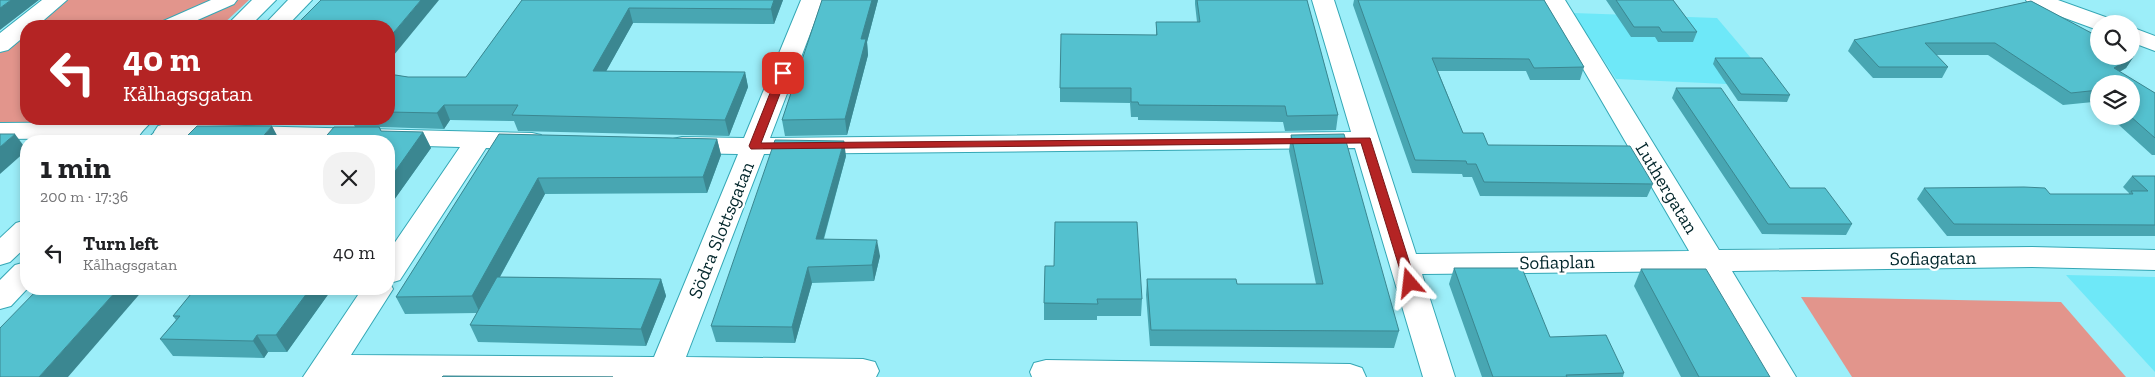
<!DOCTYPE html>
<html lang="en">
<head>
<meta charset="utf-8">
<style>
  body { margin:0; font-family:"Zilla Slab",serif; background:#f2f2f2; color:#202124; height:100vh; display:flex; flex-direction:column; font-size:19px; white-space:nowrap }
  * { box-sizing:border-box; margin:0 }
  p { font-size:16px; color:#757577 }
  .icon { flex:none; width:28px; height:28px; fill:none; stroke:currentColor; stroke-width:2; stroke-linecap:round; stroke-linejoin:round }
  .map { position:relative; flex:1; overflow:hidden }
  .drawer { position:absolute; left:20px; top:135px; width:375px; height:160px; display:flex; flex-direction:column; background:#fff; border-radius:20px; box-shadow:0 2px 8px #0003 }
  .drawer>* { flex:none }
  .top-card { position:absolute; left:20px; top:20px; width:375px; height:105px; border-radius:20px; box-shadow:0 2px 8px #0003; background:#b42424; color:#fff; overflow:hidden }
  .tools { position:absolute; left:2090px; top:15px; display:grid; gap:10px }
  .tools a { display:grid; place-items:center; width:50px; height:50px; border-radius:50%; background:#fff; box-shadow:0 2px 8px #0003; font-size:25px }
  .pin { position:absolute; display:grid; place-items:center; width:42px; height:42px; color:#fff; margin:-21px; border-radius:10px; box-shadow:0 2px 8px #0006 }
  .me { position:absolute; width:55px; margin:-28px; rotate:343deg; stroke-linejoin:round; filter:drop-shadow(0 0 4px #0008) }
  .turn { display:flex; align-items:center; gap:18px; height:105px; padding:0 20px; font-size:22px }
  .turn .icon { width:65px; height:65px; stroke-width:2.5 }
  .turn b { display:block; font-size:35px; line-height:42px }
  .round { display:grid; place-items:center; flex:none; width:52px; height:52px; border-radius:20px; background:#f2f2f2 }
  .overview { display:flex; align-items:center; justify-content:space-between; height:85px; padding:0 20px }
  h1 { font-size:30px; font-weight:700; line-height:38px }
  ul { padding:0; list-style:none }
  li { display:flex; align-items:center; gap:15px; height:65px; padding:0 20px }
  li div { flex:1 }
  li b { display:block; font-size:19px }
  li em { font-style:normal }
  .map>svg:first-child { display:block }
</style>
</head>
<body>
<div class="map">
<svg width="2155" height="377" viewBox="0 0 2155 377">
  <rect width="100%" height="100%" fill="#9ceef9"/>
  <g fill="#6ee8f8">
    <path d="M 1573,13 L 1717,18 L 1756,64 L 1749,85 L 1616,79 Z"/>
    <path d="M 2066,275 L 2155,277 L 2155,372 Z"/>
  </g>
  <g fill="#e2958c">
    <path d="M 66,0 L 249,0 L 221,26 L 33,26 Z"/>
    <path d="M 26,32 L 26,119 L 125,119 L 115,129 L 0,131 L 0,53 Z"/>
    <path d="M 1801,297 L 2061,302 L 2126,377 L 1852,377 Z"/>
  </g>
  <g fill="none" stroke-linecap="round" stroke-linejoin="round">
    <g stroke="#34a7b5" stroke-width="2">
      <path id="pedestrian" d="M 211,0 L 237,0 L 234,4 L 184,26 L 158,26 L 161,22 Z"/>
    </g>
    <g stroke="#34a7b5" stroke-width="2">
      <g id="minor">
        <path d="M 42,0 L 67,0 L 37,26 L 26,26 L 26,35 L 8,50 L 0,52 L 0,33 Z"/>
        <path d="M 801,0 L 823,0 L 770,138 L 1351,132 L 1312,0 L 1334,0 L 1416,254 L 1689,251 L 1543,0 L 1565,0 L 1719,250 L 2032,247 L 2155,250 L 2155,270 L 2032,267 L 1732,271 L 1796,377 L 1763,377 L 1701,271 L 1422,274 L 1455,377 L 1423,377 L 1355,148 L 764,154 L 686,357 L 863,359 L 875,362 L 879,371 L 876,377 L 303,377 L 362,289 L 389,289 L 389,251 L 460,147 L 389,145 L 389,141 L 167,140 L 158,138 L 154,132 L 158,126 L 167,124 L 532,133 L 541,135 L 545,141 L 541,147 L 532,149 L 486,148 L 400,280 L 390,283 L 393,289 L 351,355 L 654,357 L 738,154 L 682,153 L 673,151 L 669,145 L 673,139 L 682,137 L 744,138 Z"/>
        <path d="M 2026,0 L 2058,0 L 2111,19 L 2114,24 L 2099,24 L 2099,30 L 2095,29 L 2029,5 Z"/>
        <path d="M 2131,27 L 2155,36 L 2155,51 L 2131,42 Z"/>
        <path d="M 130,122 L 139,124 L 143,130 L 139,136 L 130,138 L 0,139 L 0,123 Z"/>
        <path d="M 1046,360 L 1350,364 L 1362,368 L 1366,377 L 1032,377 L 1030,372 L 1034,363 Z"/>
      </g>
    </g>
    <g stroke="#34a7b5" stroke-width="2">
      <g id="tertiary">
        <path d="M 252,0 L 276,0 L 250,26 L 226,26 Z"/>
        <path d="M 288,0 L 312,0 L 287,26 L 263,26 Z"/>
        <path d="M 126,119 L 154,119 L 133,141 L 105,141 Z"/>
        <path d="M 167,119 L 194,119 L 174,141 L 146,141 Z"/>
        <path d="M 26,220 L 26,247 L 10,262 L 0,265 L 0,238 L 16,223 Z"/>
        <path d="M 26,262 L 27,289 L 11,306 L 0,309 L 0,280 L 15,265 Z"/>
      </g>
    </g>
    <use href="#pedestrian" fill="#fff" fill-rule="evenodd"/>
    <use href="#minor" fill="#fff" fill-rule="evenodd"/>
    <use href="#tertiary" fill="#fff" fill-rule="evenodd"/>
  </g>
  <g fill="#48a6b2">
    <path d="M 522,0 L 783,0 L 774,24 L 633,23 L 606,71 L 745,72 L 748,87 L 729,136 L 518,131 L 514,121 L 450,120 L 444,129 L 380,127 L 381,131 L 423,132 L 431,148 L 389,207 L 389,141 L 355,127 L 351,119 L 389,119 L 389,74 L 408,77 L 466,77 Z"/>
    <path d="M 822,0 L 878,0 L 867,42 L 868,55 L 847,135 L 785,136 L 782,120 Z"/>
    <path d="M 1195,0 L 1307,0 L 1338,115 L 1336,130 L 1285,131 L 1283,122 L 1138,120 L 1138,117 L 1131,117 L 1130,103 L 1060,102 L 1060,88 L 1156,35 L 1156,22 L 1197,22 L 1195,4 Z"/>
    <path d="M 1354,0 L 1544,0 L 1584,67 L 1580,80 L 1530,80 L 1526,71 L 1438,71 L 1463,133 L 1488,145 L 1653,184 L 1647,197 L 1480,196 L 1472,177 L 1463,177 L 1462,174 L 1412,173 L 1353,5 Z"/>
    <path d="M 1606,0 L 1673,0 L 1697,32 L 1693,42 L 1658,42 L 1655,37 L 1631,37 Z"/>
    <path d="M 2031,1 L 2134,56 L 2126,68 L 2119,72 L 2155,93 L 2155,155 L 2152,155 L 2109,116 L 2131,116 L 2099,84 L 2099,107 L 2093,102 L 2063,105 L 1988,55 L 1936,55 L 1948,67 L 1942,78 L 1873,78 L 1848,51 L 1854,40 Z"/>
    <path d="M 1715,58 L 1790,95 L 1787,102 L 1738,101 L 1713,64 Z"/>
    <path d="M 1676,88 L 1790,188 L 1852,224 L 1846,235 L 1762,234 L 1672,98 Z"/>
    <path d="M 222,119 L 301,119 L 296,125 L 224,124 Z"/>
    <path d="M 499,134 L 717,139 L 721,155 L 707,193 L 545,194 L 500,277 L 661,279 L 666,296 L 646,346 L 478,342 L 470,325 L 477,313 L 405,314 L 396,297 Z"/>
    <path d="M 1291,135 L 1399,331 L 1394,348 L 1150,346 L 1146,295 L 1147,279 L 1237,284 L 1316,284 L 1289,151 Z"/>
    <path d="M 846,156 L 824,239 L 880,256 L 874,281 L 812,283 L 795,343 L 716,342 L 711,326 Z"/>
    <path d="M 2132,176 L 2155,176 L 2155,236 L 1947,236 L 1917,199 L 1924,188 L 2050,194 L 2129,194 L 2129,193 L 2123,187 Z"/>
    <path d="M 1045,266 L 1142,299 L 1141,316 L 1097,316 L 1097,320 L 1044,320 L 1044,303 Z"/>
    <path d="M 1454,268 L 1550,337 L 1624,373 L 1623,377 L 1482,377 L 1449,284 Z"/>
    <path d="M 1641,269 L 1770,377 L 1681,377 L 1634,286 Z"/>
    <path d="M 195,289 L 332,289 L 287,352 L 268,352 L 264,358 L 173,356 L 160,339 L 176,320 L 173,316 Z"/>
  </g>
  <g fill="#3b8791">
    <path d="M 11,0 L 39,0 L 0,30 L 0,8 Z"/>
    <path d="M 421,0 L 439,0 L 389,61 L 389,38 Z"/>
    <path d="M 774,0 L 783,0 L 774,24 L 771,9 Z"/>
    <path d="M 872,0 L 878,0 L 867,42 L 868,55 L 847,135 L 845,119 L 861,39 Z"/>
    <path d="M 629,8 L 633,23 L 598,86 L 593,71 Z"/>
    <path d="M 2134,56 L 2126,68 L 2106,80 L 2114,68 Z"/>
    <path d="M 745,72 L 748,87 L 729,136 L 725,120 Z"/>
    <path d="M 444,105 L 450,120 L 444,129 L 437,113 Z"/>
    <path d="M 292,119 L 301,119 L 296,125 Z"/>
    <path d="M 272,126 L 280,141 L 259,141 Z"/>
    <path d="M 423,132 L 431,148 L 389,207 L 389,180 Z"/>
    <path d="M 15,134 L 26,149 L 26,151 L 0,174 L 0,147 Z"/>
    <path d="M 717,139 L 721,155 L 707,193 L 703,177 Z"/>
    <path d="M 844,141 L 846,156 L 819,255 L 816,239 Z"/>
    <path d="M 538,178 L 545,194 L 480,313 L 472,296 Z"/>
    <path d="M 877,240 L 880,256 L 874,281 L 872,265 Z"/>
    <path d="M 808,267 L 812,283 L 795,343 L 792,327 Z"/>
    <path d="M 661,279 L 666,296 L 646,346 L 641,329 Z"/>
    <path d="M 118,289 L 144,289 L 68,377 L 39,377 Z"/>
    <path d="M 310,289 L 332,289 L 287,352 L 276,335 Z"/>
    <path d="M 257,335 L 268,352 L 264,358 L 253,341 Z"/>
  </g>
  <g fill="#54c1cf" stroke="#3b8791">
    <path d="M 0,0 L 11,0 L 0,8 Z"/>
    <path d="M 321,0 L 421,0 L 389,38 L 389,26 L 295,26 Z"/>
    <path d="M 522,0 L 774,0 L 771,9 L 629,8 L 593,71 L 745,72 L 725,120 L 512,115 L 518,105 L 444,105 L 437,113 L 389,112 L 389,74 L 408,77 L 466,77 Z"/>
    <path d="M 822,0 L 872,0 L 861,39 L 866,39 L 845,119 L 782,120 Z"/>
    <path d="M 1197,0 L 1307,0 L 1338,115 L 1287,116 L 1285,106 L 1139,105 L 1138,102 L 1131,102 L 1131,88 L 1060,88 L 1061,34 L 1157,35 L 1156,22 L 1200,22 Z"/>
    <path d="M 1358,0 L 1544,0 L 1584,67 L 1534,68 L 1529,59 L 1432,58 L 1463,133 L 1483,133 L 1488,145 L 1630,146 L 1653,184 L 1484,182 L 1476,164 L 1467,164 L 1466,161 L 1415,160 Z"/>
    <path d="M 1616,0 L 1673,0 L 1697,32 L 1662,32 L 1659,27 L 1634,27 Z"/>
    <path d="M 2031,1 L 2099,37 L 2099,56 L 2131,56 L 2131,55 L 2134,56 L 2114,68 L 2155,93 L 2155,138 L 2130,116 L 2131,116 L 2131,84 L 2099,84 L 2099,90 L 2071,93 L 1995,43 L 1925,43 L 1948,67 L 1879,67 L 1854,40 Z"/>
    <path d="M 1715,58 L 1762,58 L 1790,95 L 1741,94 Z"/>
    <path d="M 1676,88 L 1721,88 L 1790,188 L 1825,188 L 1852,224 L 1768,224 Z"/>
    <path d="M 197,126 L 272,126 L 259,141 L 182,141 Z"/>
    <path d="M 334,127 L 379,127 L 381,131 L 423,132 L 389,180 L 389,141 L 322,141 Z"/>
    <path d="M 0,134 L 15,134 L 0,147 Z"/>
    <path d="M 499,134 L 717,139 L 703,177 L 538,178 L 472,296 L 396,297 Z"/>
    <path d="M 1344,134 L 1399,331 L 1151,330 L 1147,279 L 1236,279 L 1237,284 L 1323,284 L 1291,135 Z"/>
    <path d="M 775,140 L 844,141 L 816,239 L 877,240 L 872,265 L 808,267 L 792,327 L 711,326 Z"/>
    <path d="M 2132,176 L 2155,176 L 2155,225 L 1954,224 L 1924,188 L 2024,187 L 2045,188 L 2050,194 L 2133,194 L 2131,191 L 2148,191 Z"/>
    <path d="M 1055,222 L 1137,222 L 1142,299 L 1097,299 L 1098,304 L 1044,303 L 1045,266 L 1054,266 Z"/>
    <path d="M 1454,268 L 1522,268 L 1550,337 L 1606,335 L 1624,373 L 1566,375 L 1567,377 L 1493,377 Z"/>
    <path d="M 1641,269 L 1706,269 L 1770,377 L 1699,377 Z"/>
    <path d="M 497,277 L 661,279 L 641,329 L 470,325 Z"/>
    <path d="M 38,289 L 118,289 L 39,377 L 0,377 L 0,328 Z"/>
    <path d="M 195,289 L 310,289 L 276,335 L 257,335 L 253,341 L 160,339 L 180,316 L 173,316 Z"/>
    <path d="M 443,376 L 613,377 L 442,377 Z"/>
  </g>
  <path fill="#b42424" stroke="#751717" d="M 783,70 L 788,73 L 761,143 L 1370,138 L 1416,283 L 1410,287 L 1404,283 L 1361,143 L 751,149 L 749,146 L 778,73 Z"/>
  <g text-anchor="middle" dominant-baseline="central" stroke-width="4.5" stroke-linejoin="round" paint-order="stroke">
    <g font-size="19" fill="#02262b" stroke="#fff">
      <text transform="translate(1667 188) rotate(59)">Luthergatan</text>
      <text transform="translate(721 230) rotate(-68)">Södra Slottsgatan</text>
      <text transform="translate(1933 258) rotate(-1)">Sofiagatan</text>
      <text transform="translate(1557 262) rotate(-1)">Sofiaplan</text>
    </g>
  </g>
</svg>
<div class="tools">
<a><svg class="icon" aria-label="search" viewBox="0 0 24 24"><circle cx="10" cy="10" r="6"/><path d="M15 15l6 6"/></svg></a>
<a><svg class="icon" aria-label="layers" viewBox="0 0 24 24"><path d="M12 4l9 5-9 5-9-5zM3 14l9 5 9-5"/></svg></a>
</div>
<div class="pin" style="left:783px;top:73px;background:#d93025"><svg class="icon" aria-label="arrive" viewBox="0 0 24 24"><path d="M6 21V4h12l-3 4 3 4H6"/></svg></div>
<svg class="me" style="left:1410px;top:283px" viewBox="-20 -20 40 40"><path d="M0-17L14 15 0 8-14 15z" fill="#b42424" stroke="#fff" stroke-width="4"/></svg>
<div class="top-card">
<div class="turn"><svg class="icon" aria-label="left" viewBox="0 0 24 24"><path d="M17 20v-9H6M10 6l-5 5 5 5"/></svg><div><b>40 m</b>Kålhagsgatan</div></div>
</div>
<section class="drawer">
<div class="overview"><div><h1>1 min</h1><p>200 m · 17:36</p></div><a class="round"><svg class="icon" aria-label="close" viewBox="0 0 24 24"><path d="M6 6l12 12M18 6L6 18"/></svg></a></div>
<ul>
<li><svg class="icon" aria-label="left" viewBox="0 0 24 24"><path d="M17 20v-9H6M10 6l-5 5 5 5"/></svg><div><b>Turn left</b><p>Kålhagsgatan</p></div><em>40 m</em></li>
</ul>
</section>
</div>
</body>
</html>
